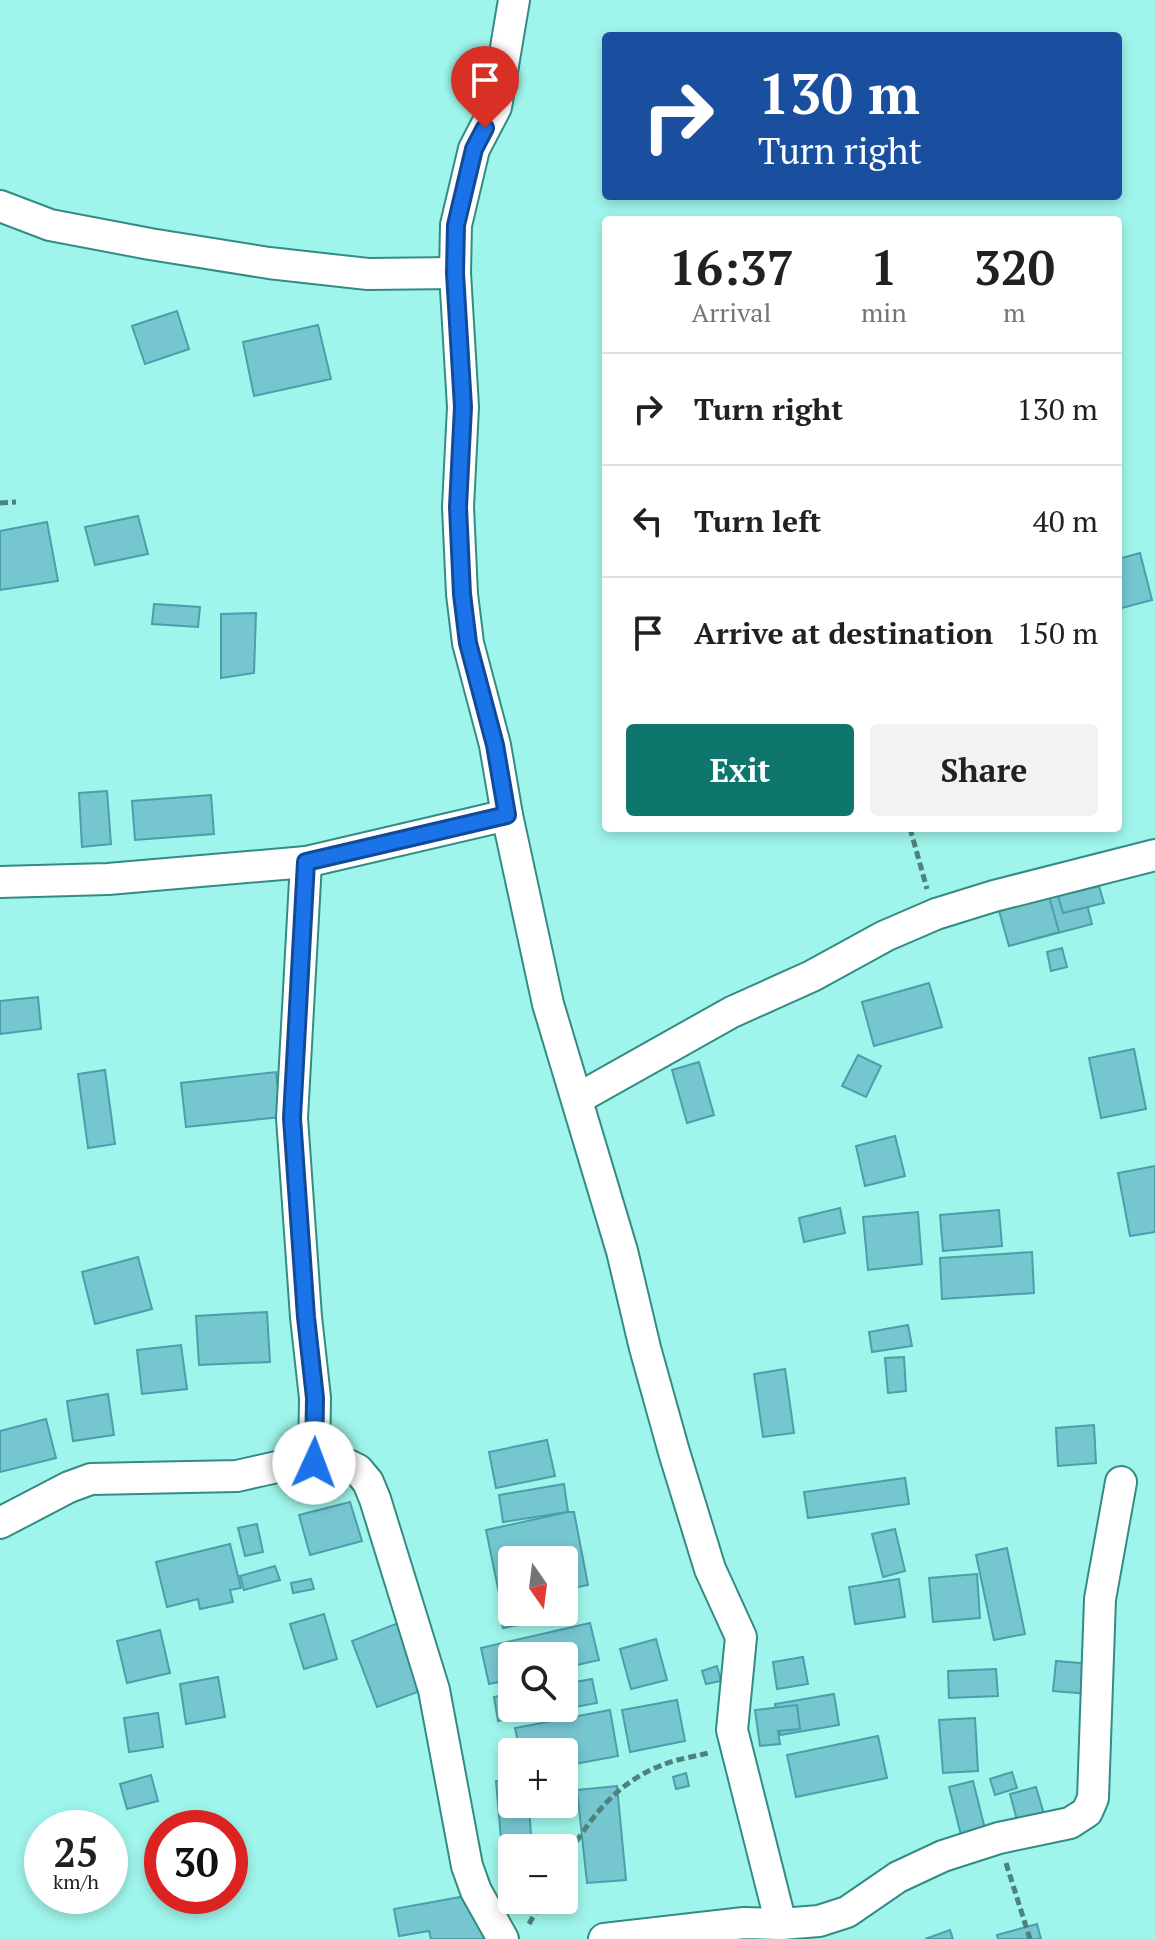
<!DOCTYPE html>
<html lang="en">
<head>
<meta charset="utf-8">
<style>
  body { margin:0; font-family:"PT Serif",serif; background:#f2f2f2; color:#202124; height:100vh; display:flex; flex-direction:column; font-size:30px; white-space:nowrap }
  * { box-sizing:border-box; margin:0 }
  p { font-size:26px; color:#757577 }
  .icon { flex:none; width:44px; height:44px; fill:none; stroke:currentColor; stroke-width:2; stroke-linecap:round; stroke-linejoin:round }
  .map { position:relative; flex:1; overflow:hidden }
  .panel { position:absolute; left:602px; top:216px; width:520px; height:616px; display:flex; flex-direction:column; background:#fff; border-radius:8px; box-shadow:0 4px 12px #0003 }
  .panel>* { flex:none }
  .top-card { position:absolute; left:602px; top:32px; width:520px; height:168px; border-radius:8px; box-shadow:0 4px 12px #0003; background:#1a4fa0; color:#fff; overflow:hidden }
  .needle { width:52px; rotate:166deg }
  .controls { position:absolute; left:498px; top:1546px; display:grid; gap:16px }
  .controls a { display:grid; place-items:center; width:80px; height:80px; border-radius:8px; background:#fff; box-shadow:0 4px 12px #0003; font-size:40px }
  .speed { position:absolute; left:24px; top:1810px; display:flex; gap:16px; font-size:40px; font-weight:700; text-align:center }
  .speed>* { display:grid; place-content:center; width:104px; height:104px; border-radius:50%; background:#fff; box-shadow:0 4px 12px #0003; line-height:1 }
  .speed small { font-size:20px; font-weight:400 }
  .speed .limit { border:12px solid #d22; background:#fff; color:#111 }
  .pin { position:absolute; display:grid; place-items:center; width:68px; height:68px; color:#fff; margin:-82px -34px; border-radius:50% 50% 50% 0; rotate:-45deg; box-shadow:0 0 8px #0007 }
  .pin .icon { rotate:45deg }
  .me { position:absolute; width:88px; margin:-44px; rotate:2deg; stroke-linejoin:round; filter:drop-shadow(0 0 6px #0008) }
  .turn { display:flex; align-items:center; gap:28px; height:168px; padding:0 24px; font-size:36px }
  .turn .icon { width:104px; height:104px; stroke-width:2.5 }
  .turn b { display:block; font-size:56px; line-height:68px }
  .eta { display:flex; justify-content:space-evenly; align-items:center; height:136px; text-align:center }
  .eta b { font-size:48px; font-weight:700; line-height:56px }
  .action { display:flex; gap:16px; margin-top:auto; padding:16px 24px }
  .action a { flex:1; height:92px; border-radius:8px; background:#0f766e; color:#fff; font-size:32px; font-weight:700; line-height:92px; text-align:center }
  .action a+a { background:#f2f2f2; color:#202124 }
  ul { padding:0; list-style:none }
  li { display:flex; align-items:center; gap:24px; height:112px; padding:0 24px; border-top:2px solid #e0e0e0 }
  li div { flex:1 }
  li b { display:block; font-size:30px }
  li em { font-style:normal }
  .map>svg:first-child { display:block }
</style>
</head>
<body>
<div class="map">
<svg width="1155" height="1939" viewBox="0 0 1155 1939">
  <rect width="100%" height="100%" fill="#9ff5eb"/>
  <g fill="#76c6d0" stroke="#499faa" stroke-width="2">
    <path d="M 177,311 L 189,349 L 145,364 L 132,326 Z"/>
    <path d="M 318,325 L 331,379 L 254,396 L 243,342 Z"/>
    <path d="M 138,516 L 148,554 L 95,565 L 85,527 Z"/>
    <path d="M 47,522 L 58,581 L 0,590 L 0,531 Z"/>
    <path d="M 1140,553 L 1152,600 L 1118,609 L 1118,559 Z"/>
    <path d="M 154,604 L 200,607 L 198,627 L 152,624 Z"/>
    <path d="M 256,613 L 254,673 L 221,678 L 221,614 Z"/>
    <path d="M 107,791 L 111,844 L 82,847 L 79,793 Z"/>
    <path d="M 211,795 L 214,834 L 135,840 L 132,801 Z"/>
    <path d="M 1082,885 L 1092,924 L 1012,945 L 1001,906 Z"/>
    <path d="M 1099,886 L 1104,903 L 1063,913 L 1058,896 Z"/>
    <path d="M 1047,889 L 1059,932 L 1009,946 L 997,904 Z"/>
    <path d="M 1062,948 L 1067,967 L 1051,971 L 1047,952 Z"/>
    <path d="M 929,983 L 942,1027 L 874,1046 L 862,1002 Z"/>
    <path d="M 38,997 L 41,1029 L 0,1034 L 0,1001 Z"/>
    <path d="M 1134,1049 L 1146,1109 L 1101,1118 L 1089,1058 Z"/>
    <path d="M 858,1055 L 881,1066 L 866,1097 L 842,1086 Z"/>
    <path d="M 699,1062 L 714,1115 L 687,1123 L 672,1070 Z"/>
    <path d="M 105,1070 L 115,1144 L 88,1148 L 78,1074 Z"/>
    <path d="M 276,1072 L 281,1117 L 186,1127 L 181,1083 Z"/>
    <path d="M 895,1136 L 905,1176 L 865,1186 L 856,1146 Z"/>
    <path d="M 1155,1166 L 1155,1232 L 1130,1236 L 1118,1173 Z"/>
    <path d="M 840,1208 L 845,1233 L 804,1242 L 799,1218 Z"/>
    <path d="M 999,1210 L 1002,1246 L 943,1251 L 940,1215 Z"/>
    <path d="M 918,1212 L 922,1264 L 868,1270 L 863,1217 Z"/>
    <path d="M 1032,1252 L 1034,1293 L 942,1299 L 940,1258 Z"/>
    <path d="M 138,1257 L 152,1309 L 95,1324 L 82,1272 Z"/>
    <path d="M 267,1312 L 270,1362 L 199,1365 L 196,1316 Z"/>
    <path d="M 908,1325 L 912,1346 L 872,1352 L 869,1332 Z"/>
    <path d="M 181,1345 L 187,1389 L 142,1394 L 137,1350 Z"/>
    <path d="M 904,1357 L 906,1391 L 888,1393 L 885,1358 Z"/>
    <path d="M 785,1369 L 794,1433 L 763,1437 L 754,1374 Z"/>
    <path d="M 108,1394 L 114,1435 L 73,1441 L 67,1401 Z"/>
    <path d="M 46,1419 L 56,1458 L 0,1472 L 0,1431 Z"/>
    <path d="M 1094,1425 L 1096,1463 L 1058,1466 L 1056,1428 Z"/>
    <path d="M 547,1440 L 555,1476 L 496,1488 L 489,1452 Z"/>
    <path d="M 905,1478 L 909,1504 L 808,1518 L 804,1492 Z"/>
    <path d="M 564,1484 L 568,1512 L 503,1522 L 499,1495 Z"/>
    <path d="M 350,1502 L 362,1541 L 310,1555 L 299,1515 Z"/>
    <path d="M 568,1512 L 574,1512 L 588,1585 L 564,1590 L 564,1560 L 512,1560 L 512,1600 L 501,1603 L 486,1530 Z"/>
    <path d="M 257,1524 L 263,1552 L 245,1556 L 238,1528 Z"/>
    <path d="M 895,1529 L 905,1571 L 883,1577 L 872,1534 Z"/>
    <path d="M 230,1544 L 241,1588 L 230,1590 L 233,1602 L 200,1609 L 198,1599 L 167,1607 L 156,1562 Z"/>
    <path d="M 1007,1548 L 1025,1634 L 994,1640 L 976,1555 Z"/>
    <path d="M 275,1566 L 280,1580 L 244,1590 L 240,1576 Z"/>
    <path d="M 977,1574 L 980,1618 L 933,1622 L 929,1578 Z"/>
    <path d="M 311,1579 L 314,1589 L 293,1593 L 291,1583 Z"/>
    <path d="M 899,1579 L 905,1617 L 855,1624 L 849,1587 Z"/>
    <path d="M 512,1610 L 528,1612 L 530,1623 L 503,1628 L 499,1613 Z"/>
    <path d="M 324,1614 L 337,1659 L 304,1669 L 290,1624 Z"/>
    <path d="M 406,1620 L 431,1687 L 377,1707 L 352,1641 Z"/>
    <path d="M 590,1623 L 599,1660 L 564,1668 L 564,1656 L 512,1656 L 512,1679 L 489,1684 L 481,1648 Z"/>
    <path d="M 160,1630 L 170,1673 L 127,1683 L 117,1641 Z"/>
    <path d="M 656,1639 L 667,1680 L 631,1689 L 620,1649 Z"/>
    <path d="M 803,1657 L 808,1684 L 777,1689 L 773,1662 Z"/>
    <path d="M 1056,1661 L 1104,1665 L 1101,1695 L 1053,1691 Z"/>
    <path d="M 717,1666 L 721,1681 L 706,1684 L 702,1671 Z"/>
    <path d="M 996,1669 L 998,1696 L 949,1698 L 948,1671 Z"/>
    <path d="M 218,1677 L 225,1717 L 186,1724 L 180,1684 Z"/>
    <path d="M 592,1679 L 597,1703 L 498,1721 L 494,1697 L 512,1693 L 512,1708 L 564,1708 L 564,1684 Z"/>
    <path d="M 834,1694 L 839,1725 L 780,1735 L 775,1704 Z"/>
    <path d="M 677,1700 L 685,1741 L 630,1752 L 622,1710 Z"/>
    <path d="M 797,1705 L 800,1729 L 778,1731 L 780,1744 L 760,1746 L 755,1710 Z"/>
    <path d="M 610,1710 L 618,1756 L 564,1766 L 564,1752 L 520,1752 L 515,1728 Z"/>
    <path d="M 158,1713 L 163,1747 L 129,1752 L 124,1718 Z"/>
    <path d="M 975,1718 L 978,1771 L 943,1773 L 939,1720 Z"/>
    <path d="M 878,1736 L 887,1778 L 796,1797 L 787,1755 Z"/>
    <path d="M 1012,1772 L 1017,1788 L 995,1795 L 990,1779 Z"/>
    <path d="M 686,1773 L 689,1786 L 676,1789 L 673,1777 Z"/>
    <path d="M 151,1775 L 158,1801 L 127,1809 L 120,1784 Z"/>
    <path d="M 512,1779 L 512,1804 L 529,1804 L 531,1836 L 501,1839 L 496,1781 Z"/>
    <path d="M 973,1781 L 985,1829 L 961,1835 L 949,1787 Z"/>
    <path d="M 617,1786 L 626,1880 L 587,1883 L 577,1790 Z"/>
    <path d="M 1036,1787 L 1044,1814 L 1017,1820 L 1010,1794 Z"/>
    <path d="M 477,1894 L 487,1939 L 431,1939 L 429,1931 L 399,1936 L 394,1909 Z"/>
    <path d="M 1037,1924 L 1041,1939 L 998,1939 L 997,1935 Z"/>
    <path d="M 950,1930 L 953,1939 L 925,1939 Z"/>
  </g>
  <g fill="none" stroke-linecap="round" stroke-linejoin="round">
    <g stroke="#338c83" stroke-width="34">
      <g id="street">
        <path d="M 514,0 L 496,107 L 474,149 L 456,225 L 455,273 L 463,407 L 458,507 L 462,594 L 468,643 L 495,745 L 507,815 L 548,1004 L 622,1251 L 645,1348 L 674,1452 L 710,1569 L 741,1637 L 732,1730 L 781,1924"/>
        <path d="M 0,206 L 50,225 L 150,244 L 269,263 L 368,274 L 455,273"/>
        <path d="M 306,862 L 292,1118 L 306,1317 L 315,1398 L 314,1463"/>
        <path d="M 0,882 L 108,879 L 306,862 L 507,815"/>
        <path d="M 577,1099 L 732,1012 L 812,976 L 885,936 L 936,914 L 994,896 L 1155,855"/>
        <path d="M 0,1523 L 69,1487 L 91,1479 L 237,1476 L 277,1467 L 342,1462 L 358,1470 L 368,1482 L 375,1499 L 434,1690 L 467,1866 L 476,1891 L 503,1939"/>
        <path d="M 604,1939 L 744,1923 L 781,1924 L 819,1921 L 847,1912 L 898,1877 L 943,1856 L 999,1838 L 1070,1823 L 1087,1812 L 1093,1798 L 1100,1599 L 1121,1482"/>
      </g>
    </g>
    <g stroke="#4e827c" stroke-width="5" stroke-dasharray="8 4" stroke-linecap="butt">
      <path d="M 0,503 L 16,502"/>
      <path d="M 910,828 L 927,889"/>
      <path d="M 564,1862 C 588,1821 614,1784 660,1766 C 675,1759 693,1757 708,1753"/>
      <path d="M 1006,1863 L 1030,1939"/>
      <path d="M 529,1924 L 542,1900"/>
    </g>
    <use href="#street" stroke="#fff" stroke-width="30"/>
  </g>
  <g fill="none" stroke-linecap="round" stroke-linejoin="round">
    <g stroke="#114b97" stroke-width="20">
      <path id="route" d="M 314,1463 L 315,1398 L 306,1317 L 292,1118 L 306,862 L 507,815 L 495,745 L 468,643 L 462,594 L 458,507 L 463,407 L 455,273 L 456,225 L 474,149 L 485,128"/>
    </g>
    <use href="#route" stroke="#1a73e8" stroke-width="14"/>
  </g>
</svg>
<div class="controls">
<a><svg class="needle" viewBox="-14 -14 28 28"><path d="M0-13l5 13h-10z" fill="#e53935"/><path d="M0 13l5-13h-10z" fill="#757577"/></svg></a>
<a><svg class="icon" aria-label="search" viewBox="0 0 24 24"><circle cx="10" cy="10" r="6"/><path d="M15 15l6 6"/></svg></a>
<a>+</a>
<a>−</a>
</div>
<div class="speed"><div>25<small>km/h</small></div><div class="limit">30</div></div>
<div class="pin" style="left:485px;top:128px;background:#d93025"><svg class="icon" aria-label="arrive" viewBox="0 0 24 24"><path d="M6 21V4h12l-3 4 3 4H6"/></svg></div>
<svg class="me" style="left:314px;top:1463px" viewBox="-20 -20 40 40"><circle r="19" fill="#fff"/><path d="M0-13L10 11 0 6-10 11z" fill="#1a73e8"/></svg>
<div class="top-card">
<div class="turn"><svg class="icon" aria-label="right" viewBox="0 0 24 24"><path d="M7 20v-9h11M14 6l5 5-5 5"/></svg><div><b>130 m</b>Turn right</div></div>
</div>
<section class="panel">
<div class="eta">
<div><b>16:37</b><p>Arrival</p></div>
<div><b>1</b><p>min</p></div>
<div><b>320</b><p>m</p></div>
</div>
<ul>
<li><svg class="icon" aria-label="right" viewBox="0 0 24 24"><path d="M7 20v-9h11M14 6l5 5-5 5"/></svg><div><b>Turn right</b></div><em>130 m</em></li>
<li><svg class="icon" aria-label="left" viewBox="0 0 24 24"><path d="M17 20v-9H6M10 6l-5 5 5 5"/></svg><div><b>Turn left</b></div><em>40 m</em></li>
<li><svg class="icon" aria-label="arrive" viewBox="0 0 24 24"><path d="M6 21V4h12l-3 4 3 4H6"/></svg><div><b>Arrive at destination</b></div><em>150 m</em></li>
</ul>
<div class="action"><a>Exit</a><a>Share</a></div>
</section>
</div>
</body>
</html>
